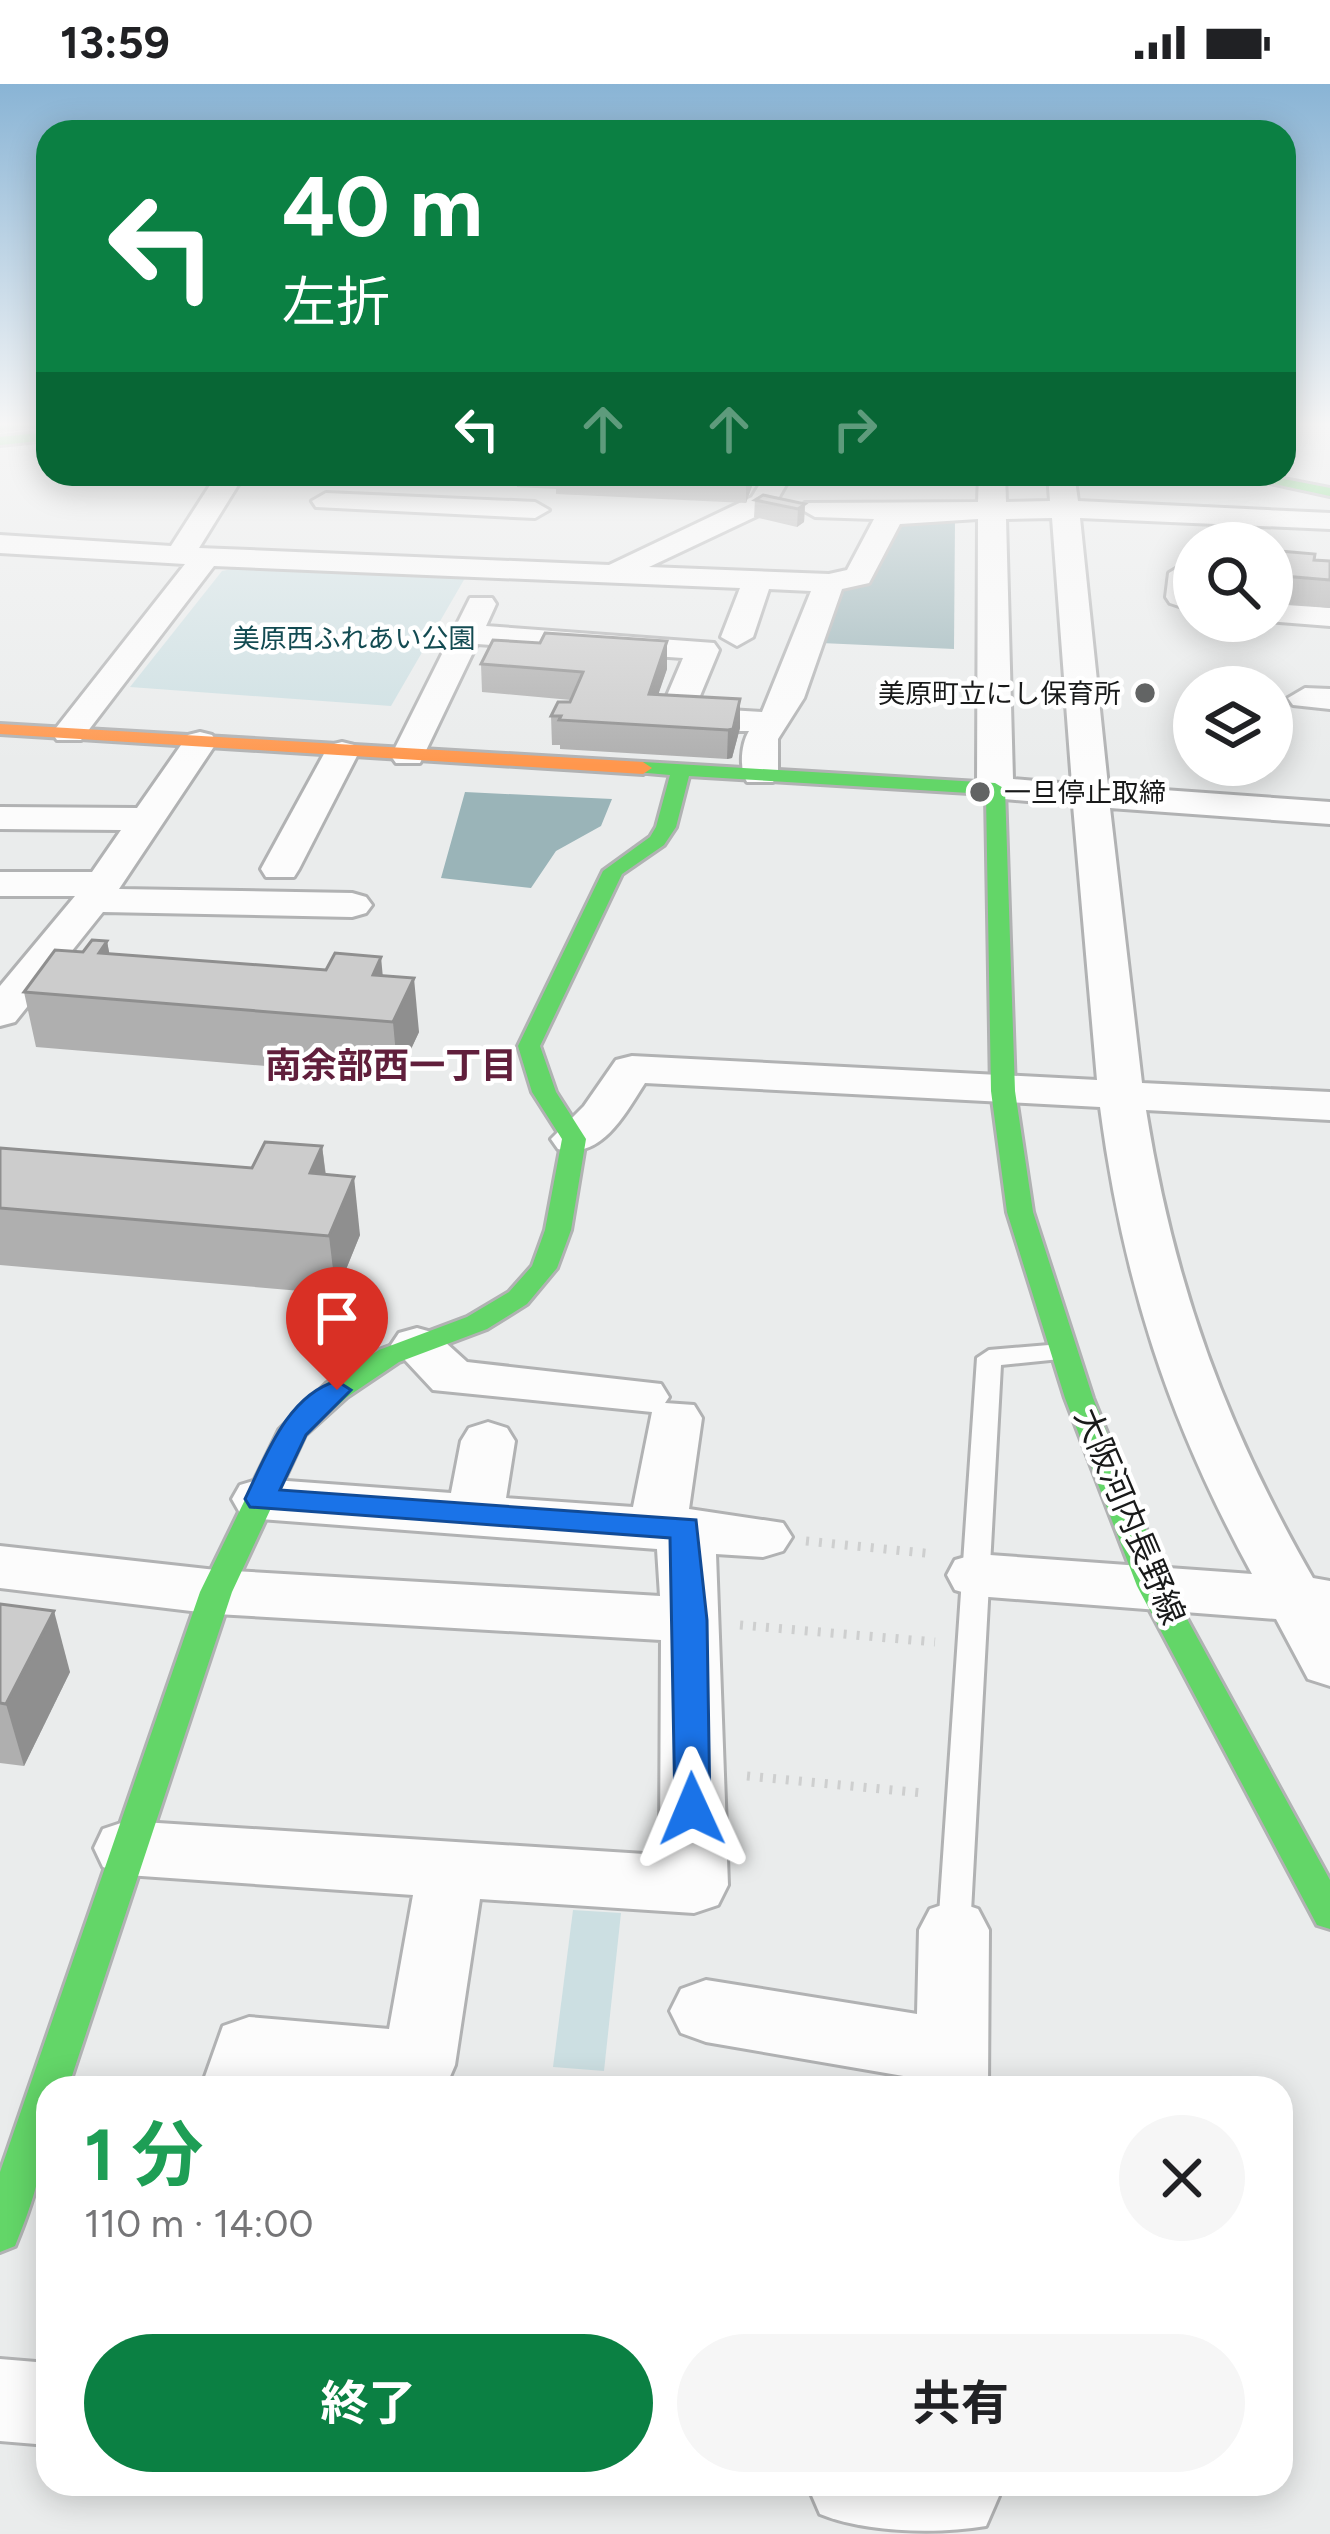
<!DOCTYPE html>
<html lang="ja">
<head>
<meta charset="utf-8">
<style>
  body { margin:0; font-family:Figtree,"Noto Sans JP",sans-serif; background:#f6f6f6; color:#202124; height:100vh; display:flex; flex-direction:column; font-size:45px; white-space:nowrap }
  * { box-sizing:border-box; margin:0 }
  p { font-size:39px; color:#757577 }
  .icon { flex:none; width:66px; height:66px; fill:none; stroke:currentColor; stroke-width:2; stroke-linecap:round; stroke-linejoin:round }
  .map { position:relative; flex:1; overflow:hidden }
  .side { position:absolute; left:36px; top:1992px; width:1257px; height:420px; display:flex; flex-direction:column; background:#fff; border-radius:36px; box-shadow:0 6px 30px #0003 }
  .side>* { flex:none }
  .banner { position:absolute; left:36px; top:36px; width:1260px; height:366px; border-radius:36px; box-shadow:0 6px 30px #0003; background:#0b8043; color:#fff; overflow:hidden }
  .tools { position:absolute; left:1173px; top:438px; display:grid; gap:24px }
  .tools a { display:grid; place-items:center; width:120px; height:120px; border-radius:50%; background:#fff; box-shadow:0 6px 30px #0003; font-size:60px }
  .pin { position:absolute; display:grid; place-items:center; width:102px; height:102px; color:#fff; margin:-123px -51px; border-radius:50% 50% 50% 0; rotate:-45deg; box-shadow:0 0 12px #0007 }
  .pin .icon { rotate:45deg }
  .me { position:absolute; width:132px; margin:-66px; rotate:359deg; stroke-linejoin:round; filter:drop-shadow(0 0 9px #0008) }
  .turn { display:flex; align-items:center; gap:42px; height:252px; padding:0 48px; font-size:54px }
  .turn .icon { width:156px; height:156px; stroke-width:2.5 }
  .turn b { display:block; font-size:84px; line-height:102px }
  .lanes { display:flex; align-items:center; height:114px; padding:0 48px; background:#0003; justify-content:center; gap:60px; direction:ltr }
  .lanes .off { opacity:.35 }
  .round { display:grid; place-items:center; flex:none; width:126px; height:126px; border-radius:63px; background:#f6f6f6 }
  .headline { display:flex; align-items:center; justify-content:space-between; height:204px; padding:0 48px }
  h1 { font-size:72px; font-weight:700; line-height:90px; color:#1e9e55 }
  .cta { display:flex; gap:24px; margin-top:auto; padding:24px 48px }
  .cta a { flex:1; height:138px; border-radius:72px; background:#0b8043; color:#fff; font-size:48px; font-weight:700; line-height:138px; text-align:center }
  .cta a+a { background:#f6f6f6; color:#202124 }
  .status { display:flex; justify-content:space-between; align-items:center; height:84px; padding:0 60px; background:#fff; direction:ltr }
  .status svg { height:33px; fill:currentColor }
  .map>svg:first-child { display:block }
</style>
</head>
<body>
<div class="status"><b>13:59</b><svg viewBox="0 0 49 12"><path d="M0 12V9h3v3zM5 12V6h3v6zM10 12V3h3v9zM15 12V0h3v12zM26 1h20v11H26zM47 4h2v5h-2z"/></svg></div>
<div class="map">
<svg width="1330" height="2450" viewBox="0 0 1330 2450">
  <rect width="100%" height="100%" fill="#eaecec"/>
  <g fill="#ccdfe2">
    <path d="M 237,484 L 465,494 L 391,622 L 130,603 L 222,487 Z"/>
    <path d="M 573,1826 L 621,1829 L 604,1987 L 553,1983 Z"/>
  </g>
  <g fill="#9ab4b8">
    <path d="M 955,435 L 954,565 L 821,559 L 841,500 L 900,439 Z"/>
    <path d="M 465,708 L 612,715 L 601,742 L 556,767 L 531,804 L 441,794 Z"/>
  </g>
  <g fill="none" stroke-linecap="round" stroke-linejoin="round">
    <g stroke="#b1b2b3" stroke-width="6">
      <path id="lane" d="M 1061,1260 L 1073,1268 L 1070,1274 L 1001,1281 L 970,1846 L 965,1856 L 954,1860 L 943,1856 L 938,1846 L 977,1274 L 989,1266 Z"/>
    </g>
    <g stroke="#b1b2b3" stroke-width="6">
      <g id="street">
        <path d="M 766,390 L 792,390 L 772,425 L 649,483 L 829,490 L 847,486 L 874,435 L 815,433 L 801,425 L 805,419 L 978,418 L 979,390 L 1005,390 L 1006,418 L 1050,417 L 1048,390 L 1074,390 L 1078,417 L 1330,429 L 1330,445 L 1080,434 L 1108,702 L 1330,718 L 1330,740 L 1110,724 L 1142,999 L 1330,1008 L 1330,1036 L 1146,1026 C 1174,1201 1225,1341 1313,1494 L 1330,1497 L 1330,1602 L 1308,1595 L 1276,1535 L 976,1512 L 955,1506 L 947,1491 L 955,1476 L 976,1470 L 1252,1490 C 1168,1336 1123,1197 1100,1023 L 645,999 C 624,1031 602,1076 558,1065 L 551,1055 L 584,1022 L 616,976 L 632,972 L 1097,996 L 1073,721 L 982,713 L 977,705 L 978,435 L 900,440 L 869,499 L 842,505 L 804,614 L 778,655 L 778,690 L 773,698 L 747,698 C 739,685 741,660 749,647 C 720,646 680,653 660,628 L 683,574 L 477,560 L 420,679 L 396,679 L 391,672 L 470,514 L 492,514 L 496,520 L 486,542 L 714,559 L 719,566 L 695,624 L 762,628 L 811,507 L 769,505 L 753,553 L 737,562 L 721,553 L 740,504 L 214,482 L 81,656 L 57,656 L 52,649 L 185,480 L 0,469 L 0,451 L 171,462 L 214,395 L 224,393 L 238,401 L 199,464 L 609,481 L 752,413 ZM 1052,434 L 1072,700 L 1013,695 L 1006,435 Z"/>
        <path d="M 326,409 L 535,418 L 549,426 L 535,434 L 316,423 L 312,417 Z"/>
        <path d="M 1184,480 L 1194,483 L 1194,527 L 1170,519 L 1166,513 L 1169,489 Z"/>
        <path d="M 1272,520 L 1330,524 L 1330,542 L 1267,537 L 1272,537 Z"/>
        <path d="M 1305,604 L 1330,605 L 1330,625 L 1293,621 L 1288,614 Z"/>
        <path d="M 200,648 L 212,651 L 217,658 L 119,805 L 352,809 L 366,813 L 372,821 L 366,829 L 352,833 L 103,828 L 15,938 L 0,942 L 0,902 L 75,812 L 0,812 L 0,788 L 92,788 L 121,746 L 0,745 L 0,723 L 137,724 L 188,651 Z"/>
        <path d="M 342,658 L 354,661 L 359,668 L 299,785 L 294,793 L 266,793 L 261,785 L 325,668 L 330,661 Z"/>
        <path d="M 417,1244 L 435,1249 L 467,1278 L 661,1300 L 669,1313 L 665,1319 L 694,1321 L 702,1334 L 689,1425 L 783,1439 L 792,1453 L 783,1467 L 763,1473 L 716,1470 L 728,1801 L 718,1821 L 694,1829 L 480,1815 L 455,1981 L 445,2004 L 276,2000 L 275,2004 L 201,2004 L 223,1942 L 249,1933 L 389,1945 L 413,1811 L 127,1791 L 103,1783 L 94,1764 L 103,1745 L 127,1737 L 660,1771 L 661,1556 L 216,1530 L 0,1504 L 0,1462 L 216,1486 L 660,1512 L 657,1465 L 260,1435 L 240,1429 L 232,1415 L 240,1401 L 260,1395 L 451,1409 L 461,1357 L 469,1344 L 488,1338 L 507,1344 L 515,1357 L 506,1414 L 633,1423 L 652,1328 L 433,1306 L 391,1261 L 399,1249 Z"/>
        <path d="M 954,1817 L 978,1825 L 989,1846 L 988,2004 L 914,2004 L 915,1994 L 706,1958 L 681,1949 L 670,1927 L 681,1905 L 706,1896 L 917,1930 L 919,1846 L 930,1825 Z"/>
        <path d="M 0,2275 L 48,2279 L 48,2361 L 0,2357 Z"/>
        <path d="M 807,2400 L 994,2400 L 999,2412 L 986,2442 C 938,2450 867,2449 820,2430 Z"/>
      </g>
    </g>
    <g stroke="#b1b2b3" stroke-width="6">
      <g id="fast">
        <path d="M 0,338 L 48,338 L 48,340 L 0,346 Z"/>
        <path d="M 48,348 L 48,356 L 0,361 L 0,353 Z"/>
        <path d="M 1229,390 L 1258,390 L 1330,404 L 1330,412 Z"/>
        <path d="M 643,678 L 995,699 L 1005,705 L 1015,1007 L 1033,1128 L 1093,1314 L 1169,1502 L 1330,1796 L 1330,1845 L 1317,1841 L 1137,1502 L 1065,1314 L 1007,1128 L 991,1007 L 986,710 L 689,692 L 676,743 L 664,761 L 622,790 L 540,962 L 556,1008 L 586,1055 L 571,1146 L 557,1184 L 527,1220 L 487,1245 L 399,1278 L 347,1313 L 305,1351 L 232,1508 L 68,2004 L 48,2004 C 48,2066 39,2104 15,2162 L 0,2168 L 0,2088 L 200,1508 L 279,1346 L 327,1299 L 379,1266 L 467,1233 L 509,1208 L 532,1182 L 545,1146 L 562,1055 L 532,1008 L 518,962 L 603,787 L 650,753 L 656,743 L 670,691 L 636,688 L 634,684 Z"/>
      </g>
    </g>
    <g stroke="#b1b2b3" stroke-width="6">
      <path id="slow" d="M 0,640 L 643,678 L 652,684 L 643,690 L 0,650 Z"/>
    </g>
    <g stroke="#cecfcf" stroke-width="9" stroke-dasharray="3 10" stroke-linecap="butt">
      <path d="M 806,1457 L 934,1470"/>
      <path d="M 740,1541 L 935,1558"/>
      <path d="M 747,1692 L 923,1709"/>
    </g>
    <use href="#lane" fill="#fcfcfc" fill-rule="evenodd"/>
    <use href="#street" fill="#fcfcfc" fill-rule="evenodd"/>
    <use href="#fast" fill="#63d668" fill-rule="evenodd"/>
    <use href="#slow" fill="#ff974d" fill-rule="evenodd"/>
  </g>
  <g fill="#afafaf">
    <path d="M 517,390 L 756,390 L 746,419 L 556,410 L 556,405 L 517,403 Z"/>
    <path d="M 817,390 L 867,390 L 865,399 L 817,396 Z"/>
    <path d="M 1092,390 L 1118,390 L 1118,394 L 1092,393 Z"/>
    <path d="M 1127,390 L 1151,390 L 1150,394 Z"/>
    <path d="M 755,416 L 805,420 L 804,438 L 797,443 L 754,433 Z"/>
    <path d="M 1272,472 L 1330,477 L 1330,524 L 1272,518 Z"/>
    <path d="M 667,557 L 667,585 L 658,610 L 740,615 L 740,644 L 732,674 L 727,675 L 560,665 L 560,661 L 552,661 L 551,632 L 571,616 L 482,608 L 481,580 Z"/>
    <path d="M 107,857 L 109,869 L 383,892 L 419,948 L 398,993 L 36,963 L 24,908 L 83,868 Z"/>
    <path d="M 322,1062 L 326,1091 L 360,1151 L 336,1210 L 0,1181 L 0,1064 L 252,1084 Z"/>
    <path d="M 0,1520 L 70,1588 L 24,1682 L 0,1679 Z"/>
  </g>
  <g fill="#8f8f8f">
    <path d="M 748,390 L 756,391 L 746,419 L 746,394 Z"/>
    <path d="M 805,420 L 804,438 L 797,443 L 798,425 Z"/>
    <path d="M 667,557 L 667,585 L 649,638 L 649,610 Z"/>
    <path d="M 740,615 L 740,644 L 732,674 L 727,675 L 728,646 Z"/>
    <path d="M 107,857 L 117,910 L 99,869 Z"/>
    <path d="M 381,873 L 386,926 L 373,891 Z"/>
    <path d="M 414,894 L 419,948 L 398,993 L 393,938 Z"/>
    <path d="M 322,1062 L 329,1119 L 310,1089 Z"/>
    <path d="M 354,1093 L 360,1151 L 336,1210 L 329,1152 Z"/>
    <path d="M 54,1527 L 70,1588 L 24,1682 L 6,1620 Z"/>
  </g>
  <g fill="#ccc" stroke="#8f8f8f" stroke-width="3">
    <path d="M 659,390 L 748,390 L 746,394 Z"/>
    <path d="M 763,411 L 805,420 L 798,425 L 755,416 Z"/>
    <path d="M 1280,467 L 1315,470 L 1314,476 L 1330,477 L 1330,496 L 1272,491 L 1272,472 L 1279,473 Z"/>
    <path d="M 545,549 L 667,557 L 649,610 L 740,615 L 733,645 L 728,646 L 559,636 L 561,632 L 551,632 L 558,618 L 570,618 L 583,588 L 481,580 L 493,556 L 540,559 Z"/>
    <path d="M 92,856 L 107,857 L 99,869 L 326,886 L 335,869 L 381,873 L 373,891 L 414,894 L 393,938 L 24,908 L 55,866 L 83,868 Z"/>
    <path d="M 265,1058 L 322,1062 L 310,1089 L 354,1093 L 329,1152 L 0,1124 L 0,1064 L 252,1084 Z"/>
    <path d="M 0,1520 L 54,1527 L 6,1620 L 0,1619 Z"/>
  </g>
  <linearGradient id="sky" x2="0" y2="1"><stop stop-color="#89b4d5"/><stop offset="0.5" stop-color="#f6f6f6"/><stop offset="1" stop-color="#f6f6f6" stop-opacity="0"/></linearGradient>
  <rect width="1330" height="681" fill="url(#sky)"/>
  <path fill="#1a73e8" stroke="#114b97" stroke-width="3" d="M 337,1297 L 351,1306 L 306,1351 L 280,1406 L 696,1436 L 707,1536 L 710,1725 L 705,1735 L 692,1739 L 680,1735 L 675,1725 L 670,1454 L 250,1423 L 245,1415 C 265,1374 287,1311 337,1297 Z"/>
  <g fill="#626464" stroke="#fff" stroke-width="4.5">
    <circle cx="1145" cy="609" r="12"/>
    <circle cx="980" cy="708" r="12"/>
  </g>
  <g text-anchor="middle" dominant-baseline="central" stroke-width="9" stroke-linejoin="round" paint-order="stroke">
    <g font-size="27" fill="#134b52" stroke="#fff">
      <text x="354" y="554">美原西ふれあい公園</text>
    </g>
    <g font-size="27" fill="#191a1a" stroke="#fff" text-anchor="end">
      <text x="1121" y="609">美原町立にし保育所</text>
      <text x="1004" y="708" text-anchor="start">一旦停止取締</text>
    </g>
    <g font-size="33" fill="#191a1a" stroke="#fff">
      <text transform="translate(1130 1432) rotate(67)">大阪河内長野線</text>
    </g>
    <g font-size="36" font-weight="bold" fill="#611f3c" stroke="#fff">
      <text x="391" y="981">南余部西一丁目</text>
    </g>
  </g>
</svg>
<div class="tools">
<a><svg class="icon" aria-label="search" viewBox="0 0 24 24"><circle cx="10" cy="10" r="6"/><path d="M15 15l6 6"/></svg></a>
<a><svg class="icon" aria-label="layers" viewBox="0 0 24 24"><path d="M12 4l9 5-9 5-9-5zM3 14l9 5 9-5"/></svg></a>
</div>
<div class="pin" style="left:337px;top:1306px;background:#d93025"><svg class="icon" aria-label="arrive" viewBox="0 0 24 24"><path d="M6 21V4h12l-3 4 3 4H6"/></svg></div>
<svg class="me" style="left:692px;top:1725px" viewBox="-20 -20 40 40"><path d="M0-17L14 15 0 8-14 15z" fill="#1a73e8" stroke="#fff" stroke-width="4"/></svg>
<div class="banner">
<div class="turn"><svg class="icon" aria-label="left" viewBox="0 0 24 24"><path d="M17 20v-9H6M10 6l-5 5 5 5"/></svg><div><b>40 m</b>左折</div></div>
<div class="lanes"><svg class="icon" aria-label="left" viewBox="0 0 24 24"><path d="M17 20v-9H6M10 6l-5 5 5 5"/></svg><svg class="icon off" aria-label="ahead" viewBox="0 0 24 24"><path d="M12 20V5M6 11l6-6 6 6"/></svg><svg class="icon off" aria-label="ahead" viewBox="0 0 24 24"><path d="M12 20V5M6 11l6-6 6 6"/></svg><svg class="icon off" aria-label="right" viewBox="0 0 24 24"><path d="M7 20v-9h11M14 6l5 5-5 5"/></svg></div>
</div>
<section class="side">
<div class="headline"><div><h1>1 分</h1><p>110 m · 14:00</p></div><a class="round"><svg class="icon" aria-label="close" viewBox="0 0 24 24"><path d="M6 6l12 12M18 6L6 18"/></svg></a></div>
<div class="cta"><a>終了</a><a>共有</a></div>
</section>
</div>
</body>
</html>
